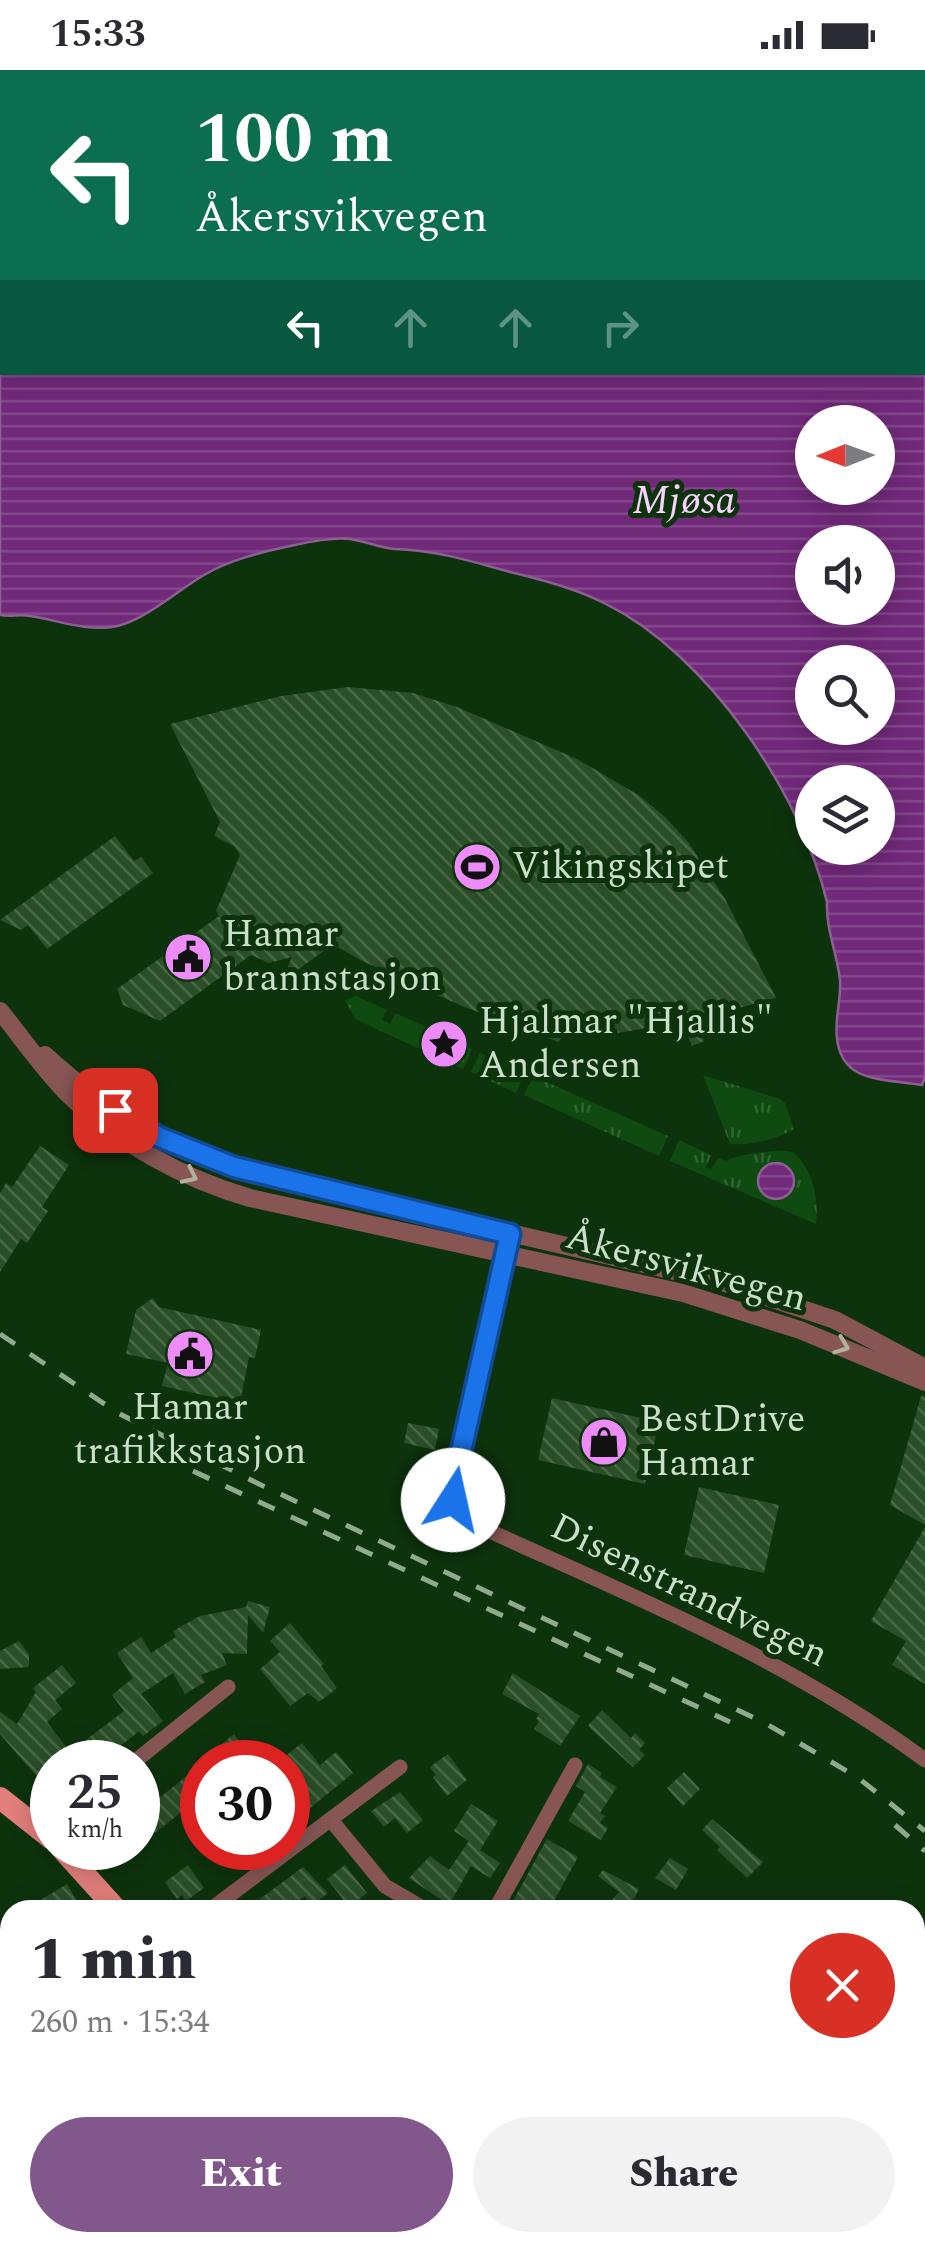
<!DOCTYPE html>
<html lang="en">
<head>
<meta charset="utf-8">
<style>
  body { margin:0; font-family:Spectral,serif; background:#f2f2f3; color:#2b2b33; height:100vh; display:flex; flex-direction:column; font-size:38px; white-space:nowrap }
  * { box-sizing:border-box; margin:0 }
  p { font-size:32px; color:#7c7c81 }
  .icon { flex:none; width:55px; height:55px; fill:none; stroke:currentColor; stroke-width:2; stroke-linecap:round; stroke-linejoin:round }
  .map { position:relative; flex:1; overflow:hidden }
  .drawer { position:absolute; left:0px; top:1830px; width:925px; height:352px; display:flex; flex-direction:column; background:#fff; border-radius:30px 30px 0 0; box-shadow:0 5px 25px #0003 }
  .drawer>* { flex:none }
  .banner { position:absolute; left:0px; top:0px; width:925px; height:305px; box-shadow:0 5px 25px #0003; background:#0b6e4f; color:#fff; overflow:hidden }
  .needle { width:65px; rotate:269deg }
  .buttons { position:absolute; left:795px; top:335px; display:grid; gap:20px }
  .buttons a { display:grid; place-items:center; width:100px; height:100px; border-radius:50%; background:#fff; box-shadow:0 5px 25px #0003; font-size:50px }
  .speed { position:absolute; left:30px; top:1670px; display:flex; gap:20px; font-size:50px; font-weight:700; text-align:center }
  .speed>* { display:grid; place-content:center; width:130px; height:130px; border-radius:50%; background:#fff; box-shadow:0 5px 25px #0003; line-height:1 }
  .speed small { font-size:25px; font-weight:400 }
  .speed .limit { border:15px solid #d22; background:#fff; color:#111 }
  .pin { position:absolute; display:grid; place-items:center; width:85px; height:85px; color:#fff; margin:-42px; border-radius:20px; box-shadow:0 5px 15px #0006 }
  .me { position:absolute; width:110px; margin:-55px; rotate:10deg; stroke-linejoin:round; filter:drop-shadow(0 0 8px #0008) }
  .turn { display:flex; align-items:center; gap:35px; height:210px; padding:0 30px; font-size:45px }
  .turn .icon { width:130px; height:130px; stroke-width:2.5 }
  .turn b { display:block; font-size:70px; line-height:85px }
  .lanes { display:flex; align-items:center; height:95px; padding:0 30px; background:#0003; justify-content:center; gap:50px; direction:ltr }
  .lanes .off { opacity:.35 }
  .round { display:grid; place-items:center; flex:none; width:105px; height:105px; border-radius:52px; background:#f2f2f3 }
  .head { display:flex; align-items:center; justify-content:space-between; height:170px; padding:0 30px }
  h1 { font-size:60px; font-weight:800; line-height:75px }
  .action { display:flex; gap:20px; margin-top:auto; padding:20px 30px }
  .action a { flex:1; height:115px; border-radius:60px; background:#82578c; color:#fff; font-size:40px; font-weight:800; line-height:115px; text-align:center }
  .action a+a { background:#f2f2f3; color:#2b2b33 }
  .status { display:flex; justify-content:space-between; align-items:center; height:70px; padding:0 50px; background:#fff; direction:ltr }
  .status svg { height:28px; fill:currentColor }
  .map>svg:first-child { display:block }
</style>
</head>
<body>
<div class="status"><b>15:33</b><svg viewBox="0 0 49 12"><path d="M0 12V9h3v3zM5 12V6h3v6zM10 12V3h3v9zM15 12V0h3v12zM26 1h20v11H26zM47 4h2v5h-2z"/></svg></div>
<div class="map">
<svg width="925" height="2181" viewBox="0 0 925 2181">
  <defs>
    <pattern id="grass-tufts" width="24" height="20" patternUnits="userSpaceOnUse" patternTransform="scale(2.5)"><rect width="24" height="20" fill="#0f4a10"/><path d="M3 7l-1-3M5 7V3M7 7l1-3M15 17l-1-3M17 17v-4M19 17l1-3" fill="none" stroke="#316431"/></pattern>
    <pattern id="water-rules" width="6" height="5" patternUnits="userSpaceOnUse" patternTransform="scale(2.5)"><rect width="6" height="5" fill="#71297a"/><path d="M0 2.5h6" fill="none" stroke="#84488c"/></pattern>
    <pattern id="building-back-hatch" width="6" height="6" patternUnits="userSpaceOnUse" patternTransform="scale(2.5)"><rect width="6" height="6" fill="#2a4f28"/><path d="M-1 5l2 2M0 0l6 6M5-1l2 2" fill="none" stroke="#486846"/></pattern>
  </defs>
  <rect width="100%" height="100%" fill="#0d330c"/>
  <g fill="url(#grass-tufts)" fill-rule="evenodd">
    <path d="M 356,926 L 387,940 L 382,950 L 390,954 L 395,943 L 443,964 L 439,976 L 446,980 L 452,969 L 472,979 L 463,999 L 355,949 L 345,930 Z"/>
    <path d="M 480,983 L 525,1002 L 516,1023 L 471,1002 Z"/>
    <path d="M 703,1005 L 780,1029 L 785,1033 L 794,1059 C 777,1069 750,1076 730,1074 Z"/>
    <path d="M 533,1006 L 668,1066 L 659,1086 L 524,1025 Z"/>
    <path d="M 679,1070 L 711,1085 L 706,1097 L 711,1099 L 718,1088 L 726,1091 C 738,1084 777,1079 792,1082 C 813,1097 819,1130 816,1154 L 670,1091 ZM 774,1091 L 792,1099 L 794,1119 L 778,1131 L 760,1122 L 758,1102 Z"/>
  </g>
  <g fill="url(#water-rules)" stroke="#8c6092" stroke-width="2.5" fill-rule="evenodd">
    <path d="M 0,0 L 925,0 L 925,1007 L 922,1015 C 878,1008 831,1014 837,949 C 838,935 841,924 840,910 C 837,883 826,860 827,832 C 801,723 708,585 606,534 C 571,516 536,509 499,499 C 464,489 431,480 395,479 C 380,478 365,471 350,469 C 332,467 309,472 290,476 C 262,482 229,490 204,505 C 178,520 142,553 112,557 C 83,561 58,550 30,546 C 20,544 10,547 0,545 ZM 2,2 L 922,2 L 922,302 L 2,302 ZM 812,352 L 878,352 L 878,418 L 812,418 ZM 812,472 L 878,472 L 878,538 L 812,538 ZM 812,592 L 878,592 L 878,658 L 812,658 ZM 812,712 L 878,712 L 878,778 L 812,778 Z"/>
    <circle cx="776" cy="1111" r="18"/>
  </g>
  <g fill="url(#building-back-hatch)">
    <path d="M 348,617 L 413,623 L 457,637 L 577,689 L 640,726 L 665,747 L 688,772 L 725,829 L 776,928 L 696,949 L 704,971 L 692,976 L 682,952 L 600,966 L 563,964 L 559,972 L 462,936 L 360,890 L 333,874 L 281,912 L 292,887 L 269,893 L 251,885 L 160,951 L 123,935 L 117,919 L 219,846 L 216,841 L 240,785 L 234,776 L 214,766 L 220,752 L 170,654 L 281,626 Z"/>
    <path d="M 115,766 L 134,791 L 141,787 L 153,803 L 47,879 L 28,855 L 21,860 L 0,850 Z"/>
    <path d="M 40,1076 L 69,1095 L 42,1137 L 48,1141 L 27,1173 L 21,1169 L 0,1202 L 0,1123 L 6,1113 L 12,1117 Z"/>
    <path d="M 153,1228 L 159,1237 L 261,1260 L 255,1288 L 249,1287 L 240,1333 L 162,1316 L 168,1293 L 126,1284 L 136,1240 Z"/>
    <path d="M 921,1326 L 925,1327 L 925,1455 L 890,1435 Z"/>
    <path d="M 552,1328 L 659,1352 L 645,1414 L 538,1390 Z"/>
    <path d="M 408,1353 L 439,1359 L 435,1380 L 404,1373 Z"/>
    <path d="M 699,1417 L 779,1435 L 764,1503 L 684,1485 Z"/>
    <path d="M 925,1457 L 925,1614 L 892,1595 L 906,1571 L 871,1551 Z"/>
    <path d="M 248,1531 L 270,1537 L 263,1563 L 248,1545 L 247,1584 L 222,1583 L 227,1595 L 201,1605 L 205,1612 L 185,1624 L 173,1603 L 141,1624 L 163,1651 L 143,1666 L 139,1661 L 113,1682 L 115,1685 L 105,1692 L 52,1692 L 52,1724 L 0,1664 L 0,1642 L 17,1654 L 36,1622 L 33,1618 L 62,1595 L 76,1613 L 55,1630 L 62,1639 L 47,1652 L 70,1682 L 124,1641 L 112,1625 L 133,1608 L 117,1583 L 141,1567 L 151,1583 L 176,1567 L 173,1561 L 200,1546 L 246,1537 Z"/>
    <path d="M 290,1553 L 324,1594 L 321,1596 L 337,1618 L 319,1632 L 308,1623 L 290,1636 L 260,1599 L 280,1582 L 270,1571 Z"/>
    <path d="M 19,1571 L 29,1584 L 29,1597 L 0,1599 L 0,1581 Z"/>
    <path d="M 513,1603 L 580,1646 L 560,1676 L 534,1659 L 539,1651 L 536,1649 L 539,1644 L 502,1624 Z"/>
    <path d="M 602,1640 L 631,1668 L 635,1663 L 645,1673 L 639,1680 L 645,1685 L 633,1697 L 588,1656 Z"/>
    <path d="M 234,1664 L 249,1683 L 237,1692 L 199,1693 Z"/>
    <path d="M 302,1673 L 320,1695 L 336,1682 L 353,1703 L 303,1744 L 288,1725 L 288,1713 L 298,1705 L 284,1687 Z"/>
    <path d="M 448,1684 L 467,1710 L 447,1726 L 433,1707 L 436,1705 L 430,1697 Z"/>
    <path d="M 588,1694 L 602,1703 L 600,1707 L 617,1717 L 600,1743 L 605,1746 L 600,1753 L 608,1758 L 601,1770 L 568,1751 L 585,1722 L 576,1716 Z"/>
    <path d="M 684,1702 L 700,1719 L 683,1736 L 667,1718 Z"/>
    <path d="M 188,1705 L 202,1726 L 138,1776 L 138,1745 Z"/>
    <path d="M 400,1722 L 423,1750 L 407,1763 L 395,1748 L 384,1757 L 371,1741 Z"/>
    <path d="M 471,1734 L 498,1751 L 480,1780 L 500,1793 L 490,1808 L 471,1796 L 449,1835 L 409,1808 L 430,1786 L 449,1800 L 469,1771 L 454,1761 Z"/>
    <path d="M 712,1749 L 763,1792 L 747,1808 L 717,1780 L 720,1777 L 702,1760 Z"/>
    <path d="M 547,1769 L 578,1787 L 549,1840 L 508,1840 Z"/>
    <path d="M 670,1788 L 688,1799 L 676,1820 L 655,1808 Z"/>
    <path d="M 188,1795 L 204,1818 L 186,1831 L 182,1825 L 177,1829 L 165,1812 Z"/>
    <path d="M 345,1795 L 367,1823 L 349,1837 L 327,1809 Z"/>
    <path d="M 303,1797 L 328,1823 L 312,1835 L 305,1826 L 286,1840 L 245,1840 Z"/>
    <path d="M 603,1800 L 639,1819 L 633,1831 L 641,1840 L 620,1840 L 611,1831 L 619,1822 L 598,1806 Z"/>
    <path d="M 67,1814 L 82,1840 L 24,1840 Z"/>
  </g>
  <g fill="none" stroke-linecap="round" stroke-linejoin="round">
    <g stroke="#875654" stroke-width="15">
      <path d="M 510,1164 L 453,1417 C 453,1435 459,1444 474,1454 C 627,1524 789,1589 925,1690"/>
      <path d="M 134,1692 L 228,1617"/>
      <path d="M 331,1750 L 385,1816 L 426,1840"/>
      <path d="M 210,1840 L 400,1697"/>
      <path d="M 495,1840 L 575,1695"/>
      <path d="M 0,1942 L 10,1935"/>
      <path d="M 915,1991 L 925,2000"/>
      <path d="M 768,2172 L 775,2181"/>
      <path d="M 44,2181 L 56,2172"/>
      <path d="M 315,2181 L 326,2172"/>
    </g>
    <g stroke="#875654" stroke-width="18">
      <path d="M 0,941 C 23,969 43,999 69,1025 C 118,1073 184,1109 250,1128 L 683,1223 L 800,1260 L 925,1312"/>
      <path d="M 45,985 C 112,1047 182,1081 269,1107 L 722,1212 L 835,1250 L 925,1298"/>
    </g>
    <g stroke="#e37f7c" stroke-width="22">
      <path d="M 0,1728 L 52,1769"/>
      <path d="M 61,1778 L 117,1840"/>
      <path d="M 368,2172 L 375,2181"/>
    </g>
    <g stroke="#8faa8e" stroke-width="5" stroke-dasharray="18 18" stroke-linecap="butt">
      <path d="M 0,1264 L 118,1343 L 261,1415 L 765,1653 L 857,1707 L 925,1761"/>
      <path d="M 193,1401 L 730,1652"/>
      <path d="M 895,1755 L 925,1781"/>
    </g>
  </g>
  <defs><path id="oneway-chevron" d="M-2-3.5L2.5 0L-2 3.5" fill="none" stroke-width="1.6" stroke-linecap="round" stroke-linejoin="round" transform="scale(2.5)"/></defs>
  <g stroke="#b3b0a0">
    <use href="#oneway-chevron" transform="translate(190 1106) rotate(26)"/>
    <use href="#oneway-chevron" transform="translate(842 1276) rotate(21)"/>
  </g>
  <g fill="none" stroke-linecap="round" stroke-linejoin="round">
    <g stroke="#114b97" stroke-width="25">
      <path id="route" d="M 115,1040 L 159,1067 L 234,1097 L 510,1164 L 453,1417 L 453,1430"/>
    </g>
    <use href="#route" stroke="#1a73e8" stroke-width="18"/>
  </g>
  <defs>
    <g id="stadium-disc" transform="scale(2.5)"><circle r="9.5" fill="#ed8cf9" stroke="#0d330c"/><path d="M0-5a6.5 5 0 1 0 0 10a6.5 5 0 1 0 0-10ZM-3.5-1.8h7v3.6h-7Z" fill="#111"/></g>
    <g id="civic-disc" transform="scale(2.5)"><circle r="9.5" fill="#ed8cf9" stroke="#0d330c"/><path d="M-.6-6.5H3V-4.5H.6V-3L4-1V1h2V6H-6V1h2V-1L-.6-3ZM-1.2 2.5V6h2.4V2.5Z" fill="#111"/></g>
    <g id="sight-disc" transform="scale(2.5)"><circle r="9.5" fill="#ed8cf9" stroke="#0d330c"/><path d="M0-6L1.8-2.2L6-1.7L2.9 1.2L3.7 5.4L0 3.3L-3.7 5.4L-2.9 1.2L-6-1.7L-1.8-2.2Z" fill="#111"/></g>
    <g id="shop-disc" transform="scale(2.5)"><circle r="9.5" fill="#ed8cf9" stroke="#0d330c"/><path d="M-5-2.5h2.3a2.7 3.5 0 0 1 5.4 0H5L5.5 6h-11ZM-1.5-2.5h3a1.5 2.3 0 0 0-3 0Z" fill="#111"/></g>
  </defs>
  <g fill-rule="evenodd">
    <use href="#stadium-disc" x="477" y="797"/>
    <use href="#civic-disc" x="188" y="887"/>
    <use href="#sight-disc" x="444" y="974"/>
    <use href="#civic-disc" x="190" y="1284"/>
    <use href="#shop-disc" x="604" y="1372"/>
  </g>
  <g text-anchor="middle" dominant-baseline="central" stroke-width="10" stroke-linejoin="round" paint-order="stroke">
    <g font-size="38" fill="#cbe0c9" stroke="#0d330c" text-anchor="start">
      <text x="512" y="797">Vikingskipet</text>
      <text x="223" y="865">Hamar<tspan x="223" dy="44">brannstasjon</tspan></text>
      <text x="479" y="952">Hjalmar "Hjallis"<tspan x="479" dy="44">Andersen</tspan></text>
      <text x="190" y="1338" text-anchor="middle">Hamar<tspan x="190" dy="44">trafikkstasjon</tspan></text>
      <text x="639" y="1350">BestDrive<tspan x="639" dy="44">Hamar</tspan></text>
    </g>
    <g font-size="38" fill="#cbe0c9" stroke="#0d330c">
      <text transform="translate(686 1198) rotate(15)">Åkersvikvegen</text>
      <text transform="translate(689 1521) rotate(26)">Disenstrandvegen</text>
    </g>
    <g font-size="40" font-style="italic" fill="#fad3fe" stroke="#0d330c">
      <text x="684" y="431">Mjøsa</text>
    </g>
  </g>
</svg>
<div class="buttons">
<a><svg class="needle" viewBox="-14 -14 28 28"><path d="M0-13l5 13h-10z" fill="#e53935"/><path d="M0 13l5-13h-10z" fill="#7c7c81"/></svg></a>
<a><svg class="icon" aria-label="sound" viewBox="0 0 24 24"><path d="M4 9h4l5-4v14l-5-4H4zM17 9q2 3 0 6"/></svg></a>
<a><svg class="icon" aria-label="search" viewBox="0 0 24 24"><circle cx="10" cy="10" r="6"/><path d="M15 15l6 6"/></svg></a>
<a><svg class="icon" aria-label="layers" viewBox="0 0 24 24"><path d="M12 4l9 5-9 5-9-5zM3 14l9 5 9-5"/></svg></a>
</div>
<div class="speed"><div>25<small>km/h</small></div><div class="limit">30</div></div>
<div class="pin" style="left:115px;top:1040px;background:#d93025"><svg class="icon" aria-label="arrive" viewBox="0 0 24 24"><path d="M6 21V4h12l-3 4 3 4H6"/></svg></div>
<svg class="me" style="left:453px;top:1430px" viewBox="-20 -20 40 40"><circle r="19" fill="#fff"/><path d="M0-13L10 11 0 6-10 11z" fill="#1a73e8"/></svg>
<div class="banner">
<div class="turn"><svg class="icon" aria-label="left" viewBox="0 0 24 24"><path d="M17 20v-9H6M10 6l-5 5 5 5"/></svg><div><b>100 m</b>Åkersvikvegen</div></div>
<div class="lanes"><svg class="icon" aria-label="left" viewBox="0 0 24 24"><path d="M17 20v-9H6M10 6l-5 5 5 5"/></svg><svg class="icon off" aria-label="ahead" viewBox="0 0 24 24"><path d="M12 20V5M6 11l6-6 6 6"/></svg><svg class="icon off" aria-label="ahead" viewBox="0 0 24 24"><path d="M12 20V5M6 11l6-6 6 6"/></svg><svg class="icon off" aria-label="right" viewBox="0 0 24 24"><path d="M7 20v-9h11M14 6l5 5-5 5"/></svg></div>
</div>
<section class="drawer">
<div class="head"><div><h1>1 min</h1><p>260 m · 15:34</p></div><a class="round" style="background:#d93025;color:#fff"><svg class="icon" aria-label="close" viewBox="0 0 24 24"><path d="M6 6l12 12M18 6L6 18"/></svg></a></div>
<div class="action"><a>Exit</a><a>Share</a></div>
</section>
</div>
</body>
</html>
